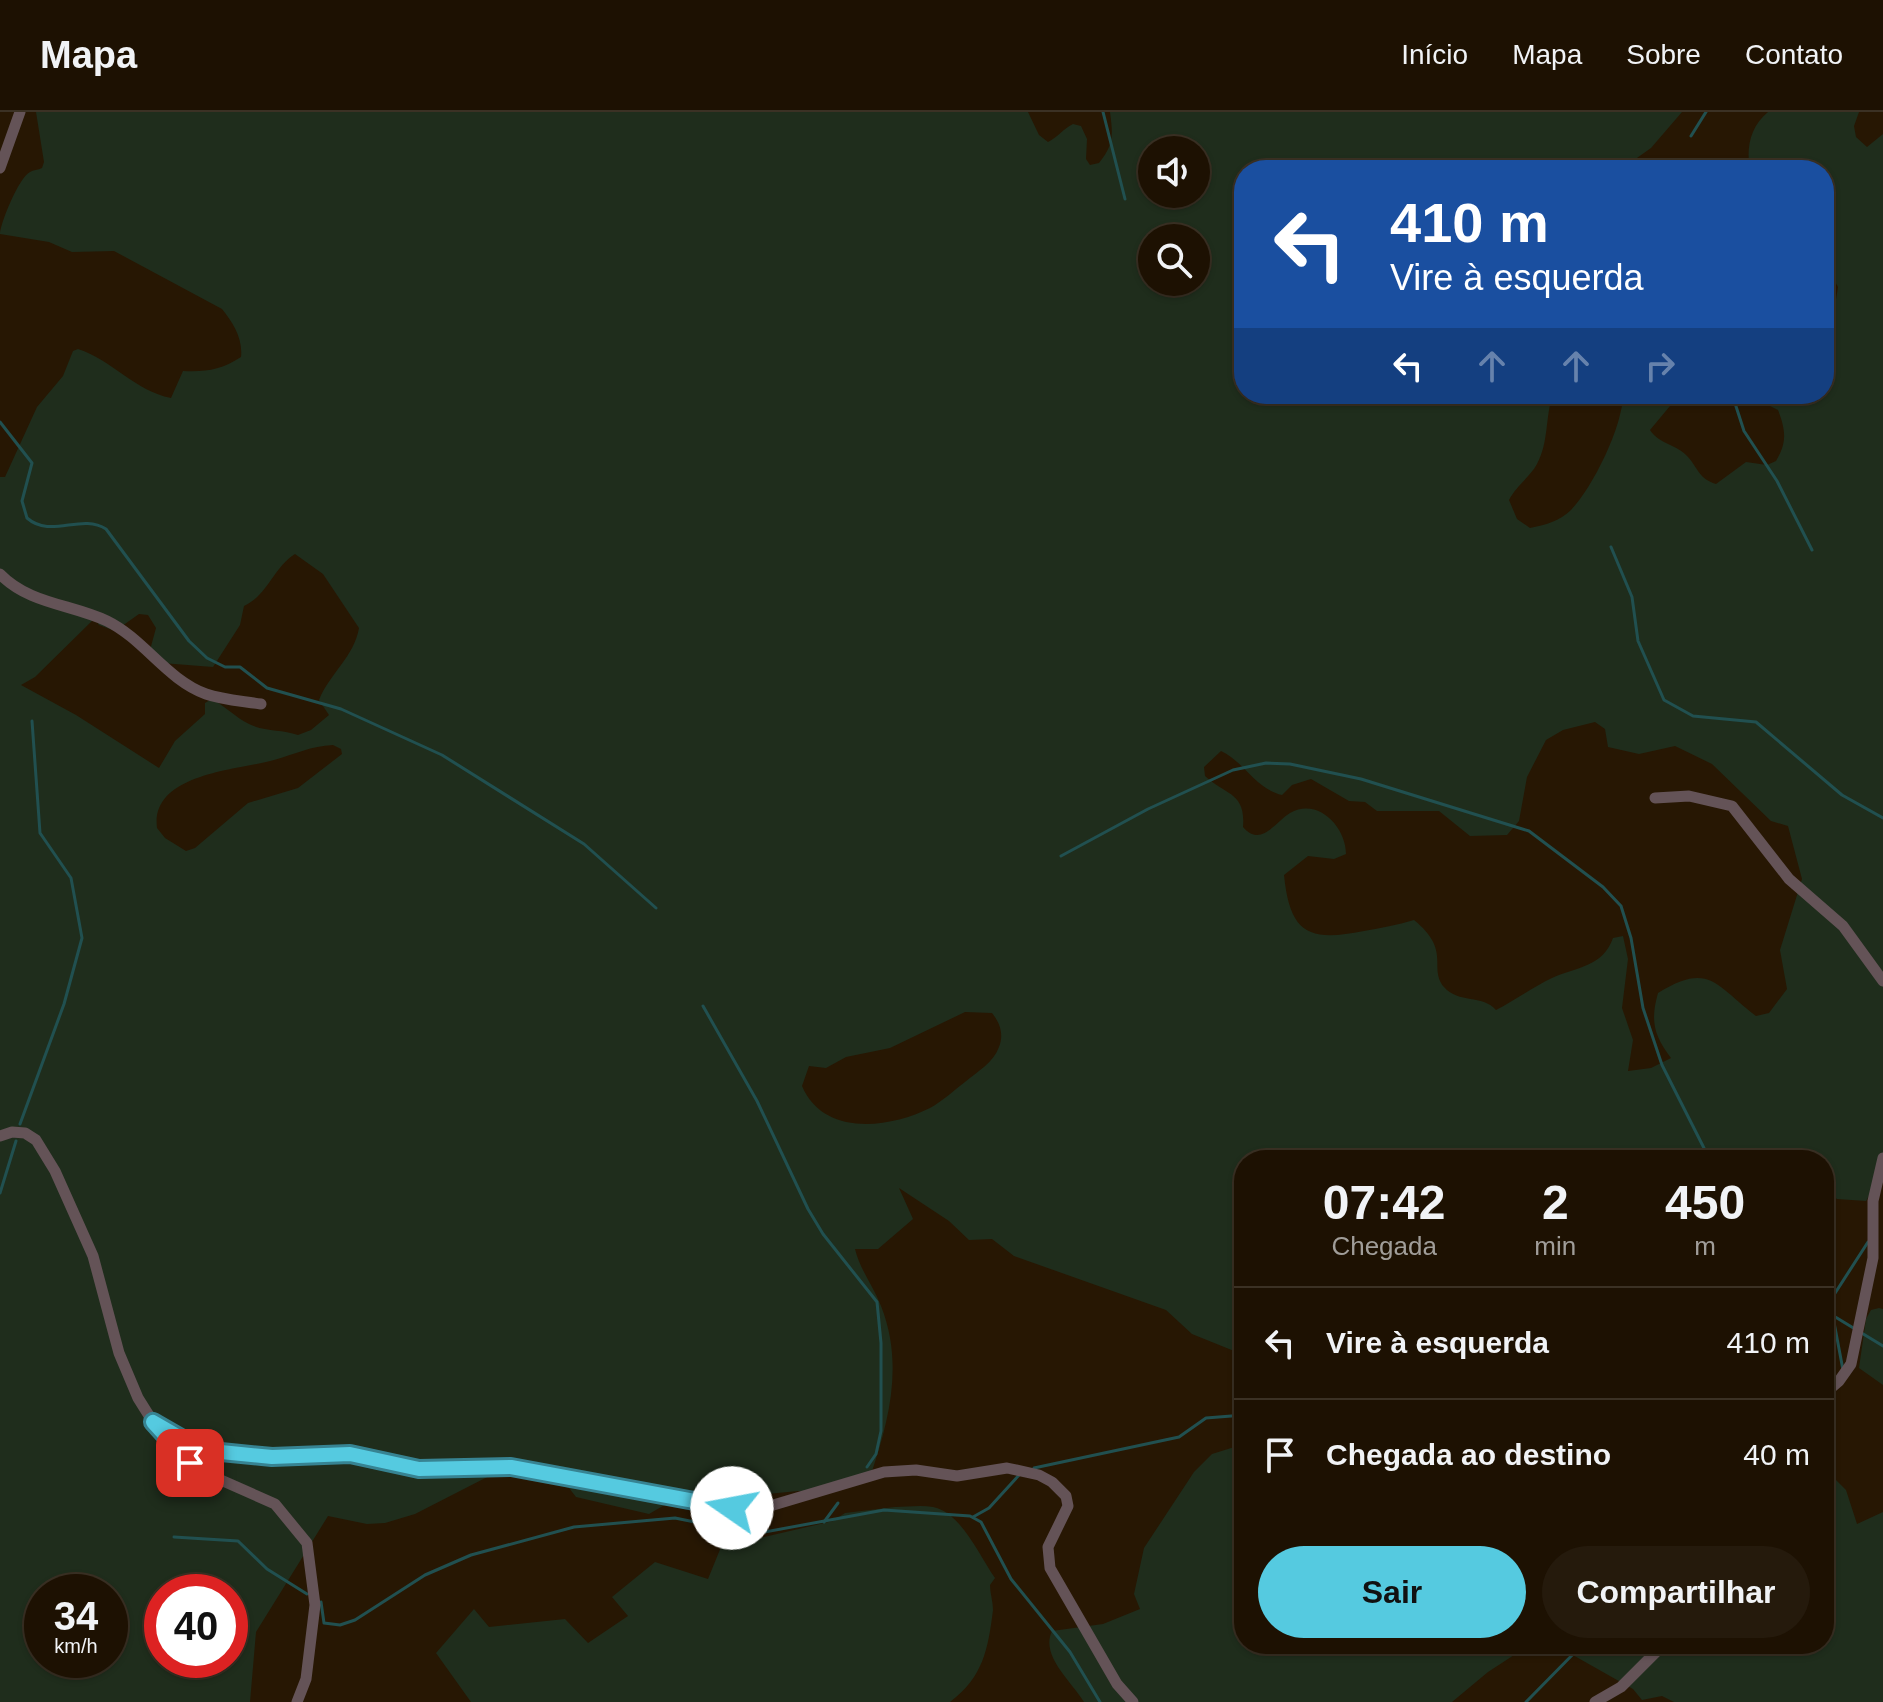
<!DOCTYPE html>
<html lang="pt">
<head>
<meta charset="utf-8">
<style>
  body { margin:0; font-family:Arial,sans-serif; background:#251a0c; color:#f1f3f6; height:100vh; display:flex; flex-direction:column; font-size:30px; white-space:nowrap }
  * { box-sizing:border-box; margin:0 }
  p { font-size:26px; color:#a09d99 }
  .icon { flex:none; width:44px; height:44px; fill:none; stroke:currentColor; stroke-width:2; stroke-linecap:round; stroke-linejoin:round }
  .map { position:relative; flex:1; overflow:hidden }
  .drawer { position:absolute; left:1234px; top:1038px; width:600px; height:504px; display:flex; flex-direction:column; background:#1d1102; border-radius:32px; box-shadow:0 2px 6px #0004,0 0 0 2px #3b3124 }
  .drawer>* { flex:none }
  .top-card { position:absolute; left:1234px; top:48px; width:600px; height:244px; border-radius:32px; box-shadow:0 2px 6px #0004,0 0 0 2px #3b3124; background:#1a4fa0; color:#fff; overflow:hidden }
  .tools { position:absolute; left:1138px; top:24px; display:grid; gap:16px }
  .tools a { display:grid; place-items:center; width:72px; height:72px; border-radius:50%; background:#1d1102; box-shadow:0 2px 6px #0004,0 0 0 2px #3b3124; font-size:40px }
  .speed { position:absolute; left:24px; top:1462px; display:flex; gap:16px; font-size:40px; font-weight:700; text-align:center }
  .speed>* { display:grid; place-content:center; width:104px; height:104px; border-radius:50%; background:#1d1102; box-shadow:0 2px 6px #0004,0 0 0 2px #3b3124; line-height:1 }
  .speed small { font-size:20px; font-weight:400 }
  .speed .limit { border:12px solid #d22; background:#fff; color:#111 }
  .pin { position:absolute; display:grid; place-items:center; width:68px; height:68px; color:#fff; margin:-34px; border-radius:16px; box-shadow:0 4px 12px #0006 }
  .me { position:absolute; width:88px; margin:-44px; rotate:282deg; stroke-linejoin:round; filter:drop-shadow(0 0 6px #0008) }
  .turn { display:flex; align-items:center; gap:28px; height:168px; padding:0 24px; font-size:36px }
  .turn .icon { width:104px; height:104px; stroke-width:2.5 }
  .turn b { display:block; font-size:56px; line-height:68px }
  .lanes { display:flex; align-items:center; height:76px; padding:0 24px; background:#0003; justify-content:center; gap:40px; direction:ltr }
  .lanes .off { opacity:.35 }
  .eta { display:flex; justify-content:space-evenly; align-items:center; height:136px; text-align:center }
  .eta b { font-size:48px; font-weight:700; line-height:56px }
  .action { display:flex; gap:16px; margin-top:auto; padding:16px 24px }
  .action a { flex:1; height:92px; border-radius:48px; background:#55cae0; color:#111; font-size:32px; font-weight:700; line-height:92px; text-align:center }
  .action a+a { background:#251a0c; color:#f1f3f6 }
  ul { padding:0; list-style:none }
  li { display:flex; align-items:center; gap:24px; height:112px; padding:0 24px; border-top:2px solid #3b3124 }
  li div { flex:1 }
  li b { display:block; font-size:30px }
  li em { font-style:normal }
  header { display:flex; align-items:center; gap:48px; box-sizing:border-box; height:112px; padding:0 40px; background:#1d1102; border-bottom:2px solid #3b3124 }
  header strong { font-size:38px }
  nav { display:flex; gap:44px; margin-inline-start:auto; font-size:28px }
  .map>svg:first-child { display:block }
</style>
</head>
<body>
<header>
<strong>Mapa</strong>
<nav><a>Início</a><a>Mapa</a><a>Sobre</a><a>Contato</a></nav>
</header>
<div class="map">
<svg width="1883" height="1590" viewBox="0 0 1883 1590">
  <rect width="100%" height="100%" fill="#271703"/>
  <g fill="#1f2d1c" fill-rule="evenodd">
    <path d="M 36,0 L 1028,0 L 1039,23 L 1048,30 C 1058,25 1063,17 1073,12 L 1081,14 L 1087,27 L 1086,47 L 1090,53 L 1099,51 C 1114,32 1113,23 1110,0 L 1682,0 L 1651,36 L 1620,58 L 1244,58 L 1244,282 L 1553,282 C 1545,305 1549,330 1537,352 C 1530,365 1516,374 1509,388 L 1517,407 L 1530,416 C 1545,413 1560,409 1571,398 C 1593,375 1623,314 1623,282 L 1680,282 L 1650,318 C 1660,333 1677,332 1688,345 C 1698,356 1699,367 1716,372 L 1746,350 L 1767,353 L 1776,349 C 1787,330 1786,319 1778,298 L 1758,288 L 1756,282 L 1824,282 L 1824,196 L 1836,187 L 1838,175 L 1824,150 L 1829,132 L 1824,123 L 1824,58 L 1750,58 C 1746,36 1750,15 1768,0 L 1859,0 L 1854,14 L 1856,25 L 1867,35 L 1883,22 L 1883,1060 L 1866,1089 L 1837,1087 L 1824,1079 L 1824,1048 L 1244,1048 L 1244,1243 L 1192,1222 L 1166,1198 L 1014,1144 L 992,1127 L 969,1128 L 949,1109 L 899,1076 L 913,1107 L 878,1137 L 855,1137 C 860,1158 874,1175 881,1194 C 904,1252 889,1309 870,1365 L 825,1381 L 798,1379 L 737,1385 L 669,1379 L 668,1391 L 649,1402 L 576,1385 L 569,1376 L 552,1371 L 497,1360 L 415,1402 L 385,1411 L 367,1412 L 328,1404 L 256,1520 L 250,1590 L 0,1590 L 0,365 L 5,365 L 37,295 L 63,264 L 73,239 L 78,237 C 112,248 135,279 171,286 L 183,259 C 206,260 221,258 241,245 C 243,226 233,211 222,197 L 114,139 L 72,140 L 49,130 L 0,122 C 0,112 19,65 30,60 C 33,58 38,58 42,56 L 44,50 ZM 1152,38 L 1196,38 L 1196,82 L 1152,82 ZM 1152,126 L 1196,126 L 1196,170 L 1152,170 ZM 295,442 L 323,462 L 359,516 C 354,545 330,561 319,588 L 329,603 L 311,618 L 298,623 C 282,617 265,620 249,612 C 235,605 225,594 212,587 L 205,591 L 205,602 L 175,629 L 159,656 L 76,603 L 21,573 L 35,565 L 95,506 L 99,513 L 115,519 L 139,502 L 148,503 L 156,516 L 150,538 L 162,551 L 213,555 L 240,513 L 244,494 C 268,483 273,456 295,442 ZM 1595,610 L 1605,617 L 1608,635 L 1639,642 L 1675,634 L 1712,652 L 1771,709 L 1788,714 L 1802,767 L 1780,838 L 1787,877 L 1769,901 L 1756,904 C 1716,874 1710,849 1658,881 C 1650,909 1654,924 1671,946 L 1651,956 L 1628,959 L 1633,928 L 1622,896 L 1628,847 L 1623,824 L 1613,826 C 1603,855 1576,855 1552,866 C 1533,875 1515,888 1496,898 C 1482,882 1459,892 1444,875 C 1428,855 1452,839 1414,808 C 1397,813 1381,816 1364,819 C 1309,830 1290,822 1284,763 L 1308,744 L 1334,747 L 1346,742 C 1346,715 1318,685 1290,701 C 1275,710 1261,736 1243,715 C 1246,680 1225,683 1205,664 L 1204,655 L 1221,639 C 1246,651 1254,676 1282,683 L 1292,673 L 1311,667 L 1349,689 L 1365,690 L 1377,699 L 1439,699 L 1470,724 L 1507,723 L 1519,709 L 1527,665 L 1546,628 L 1563,618 ZM 333,633 L 341,637 L 342,642 L 298,676 L 248,691 L 195,736 L 186,739 L 165,726 L 157,716 C 150,661 240,658 274,648 C 295,642 311,634 333,633 ZM 965,900 L 992,901 C 1000,911 1004,922 999,935 C 993,951 978,959 965,970 C 954,978 943,989 930,996 C 888,1017 823,1024 802,974 L 809,954 L 826,956 L 846,945 L 890,936 ZM 42,1480 L 110,1480 L 110,1548 L 42,1548 ZM 162,1480 L 230,1480 L 230,1548 L 162,1548 Z"/>
    <path d="M 1879,1196 L 1883,1197 L 1883,1273 L 1859,1256 L 1866,1207 L 1871,1198 Z"/>
    <path d="M 1244,1332 L 1244,1532 L 1531,1532 L 1488,1560 L 1452,1590 L 1084,1590 C 1072,1570 1040,1544 1052,1519 L 1103,1512 L 1140,1497 L 1134,1482 L 1144,1436 L 1194,1360 L 1212,1342 Z"/>
    <path d="M 1824,1356 L 1846,1378 L 1857,1412 L 1883,1400 L 1883,1590 L 1674,1590 L 1662,1584 L 1642,1588 L 1633,1577 L 1571,1542 L 1566,1532 L 1824,1532 Z"/>
    <path d="M 895,1395 C 907,1395 921,1393 933,1395 C 961,1400 980,1445 995,1466 L 990,1473 C 990,1481 993,1490 993,1498 C 988,1538 983,1565 950,1590 L 471,1590 L 436,1541 L 474,1497 L 489,1515 L 565,1507 L 588,1531 L 628,1504 L 612,1485 L 655,1450 L 708,1467 L 721,1435 L 833,1409 L 845,1401 Z"/>
  </g>
  <g fill="none" stroke-linecap="round" stroke-linejoin="round">
    <g stroke="#215050" stroke-width="3">
      <path d="M 1103,0 L 1125,87"/>
      <path d="M 1691,24 L 1706,0"/>
      <path d="M 1732,282 L 1744,319 L 1777,369 L 1812,438"/>
      <path d="M 0,310 L 32,351 L 22,389 L 27,406 C 51,427 81,401 106,417 L 189,529 L 207,546 L 225,555 L 240,555 L 267,576 L 341,597 L 442,643 L 584,732 L 656,796"/>
      <path d="M 1611,435 L 1632,485 L 1638,529 L 1664,588 L 1693,604 L 1756,610 L 1842,683 L 1883,706"/>
      <path d="M 1061,744 L 1148,697 L 1233,658 L 1266,651 L 1290,652 L 1361,667 L 1529,719 L 1603,775 L 1621,794 L 1631,826 L 1643,896 L 1662,953 L 1710,1048"/>
      <path d="M 703,894 L 757,989 L 808,1097 L 823,1122 L 877,1190 L 881,1231 L 881,1319 L 876,1342 L 867,1355"/>
      <path d="M 20,1012 L 64,892 L 82,826 L 71,766 L 40,721 L 32,609"/>
      <path d="M 0,1081 L 16,1029"/>
      <path d="M 1832,1203 L 1883,1234"/>
      <path d="M 1843,1258 L 1830,1189 L 1868,1130"/>
      <path d="M 1034,1356 L 1179,1325 L 1206,1306 L 1244,1303"/>
      <path d="M 973,1405 L 989,1396 L 1020,1362"/>
      <path d="M 824,1410 L 838,1391"/>
      <path d="M 174,1425 L 238,1429 L 267,1457 L 307,1482"/>
      <path d="M 321,1490 L 324,1511 L 340,1513 L 355,1508 L 425,1463 L 471,1443 L 574,1415 L 675,1406 L 754,1422 L 884,1398 L 970,1404 L 981,1410 L 1011,1467 L 1070,1540 L 1100,1590"/>
      <path d="M 1526,1590 L 1583,1532"/>
    </g>
    <g stroke="#645357" stroke-width="11">
      <path d="M 0,56 L 20,0"/>
      <path d="M 0,462 C 29,492 71,492 107,509 C 144,527 167,568 206,582 C 223,588 243,589 261,592"/>
      <path d="M 1655,686 L 1689,684 L 1732,694 L 1789,767 L 1843,814 L 1883,869"/>
      <path d="M 0,1024 L 12,1020 L 25,1021 L 36,1028 L 55,1059 L 93,1144 L 119,1241 L 138,1286 L 153,1310 L 190,1351 L 205,1361 L 275,1392 L 307,1431 L 315,1493 L 306,1567 L 297,1590"/>
      <path d="M 1824,1282 L 1839,1269 L 1851,1252 L 1873,1146 L 1873,1089 L 1883,1046"/>
      <path d="M 153,1310 L 193,1333 L 211,1339 L 272,1345 L 350,1342 L 419,1357 L 496,1353 L 732,1396 L 770,1394 L 884,1360 L 916,1358 L 957,1364 L 1007,1356 L 1039,1363 L 1052,1370 L 1066,1384 L 1068,1394 L 1048,1435 L 1050,1456 L 1117,1572 L 1133,1590"/>
      <path d="M 1595,1590 L 1621,1575 L 1664,1532"/>
    </g>
  </g>
  <g fill="none" stroke-linecap="round" stroke-linejoin="round">
    <g stroke="#378392" stroke-width="20">
      <path id="route" d="M 190,1351 L 153,1310 L 193,1333 L 211,1339 L 272,1345 L 350,1342 L 419,1357 L 511,1355 L 732,1396"/>
    </g>
    <use href="#route" stroke="#55cae0" stroke-width="14"/>
  </g>
</svg>
<div class="tools">
<a><svg class="icon" aria-label="sound" viewBox="0 0 24 24"><path d="M4 9h4l5-4v14l-5-4H4zM17 9q2 3 0 6"/></svg></a>
<a><svg class="icon" aria-label="search" viewBox="0 0 24 24"><circle cx="10" cy="10" r="6"/><path d="M15 15l6 6"/></svg></a>
</div>
<div class="speed"><div>34<small>km/h</small></div><div class="limit">40</div></div>
<div class="pin" style="left:190px;top:1351px;background:#d93025"><svg class="icon" aria-label="arrive" viewBox="0 0 24 24"><path d="M6 21V4h12l-3 4 3 4H6"/></svg></div>
<svg class="me" style="left:732px;top:1396px" viewBox="-20 -20 40 40"><circle r="19" fill="#fff"/><path d="M0-13L10 11 0 6-10 11z" fill="#55cae0"/></svg>
<div class="top-card">
<div class="turn"><svg class="icon" aria-label="left" viewBox="0 0 24 24"><path d="M17 20v-9H6M10 6l-5 5 5 5"/></svg><div><b>410 m</b>Vire à esquerda</div></div>
<div class="lanes"><svg class="icon" aria-label="left" viewBox="0 0 24 24"><path d="M17 20v-9H6M10 6l-5 5 5 5"/></svg><svg class="icon off" aria-label="ahead" viewBox="0 0 24 24"><path d="M12 20V5M6 11l6-6 6 6"/></svg><svg class="icon off" aria-label="ahead" viewBox="0 0 24 24"><path d="M12 20V5M6 11l6-6 6 6"/></svg><svg class="icon off" aria-label="right" viewBox="0 0 24 24"><path d="M7 20v-9h11M14 6l5 5-5 5"/></svg></div>
</div>
<section class="drawer">
<div class="eta">
<div><b>07:42</b><p>Chegada</p></div>
<div><b>2</b><p>min</p></div>
<div><b>450</b><p>m</p></div>
</div>
<ul>
<li><svg class="icon" aria-label="left" viewBox="0 0 24 24"><path d="M17 20v-9H6M10 6l-5 5 5 5"/></svg><div><b>Vire à esquerda</b></div><em>410 m</em></li>
<li><svg class="icon" aria-label="arrive" viewBox="0 0 24 24"><path d="M6 21V4h12l-3 4 3 4H6"/></svg><div><b>Chegada ao destino</b></div><em>40 m</em></li>
</ul>
<div class="action"><a>Sair</a><a>Compartilhar</a></div>
</section>
</div>
</body>
</html>
